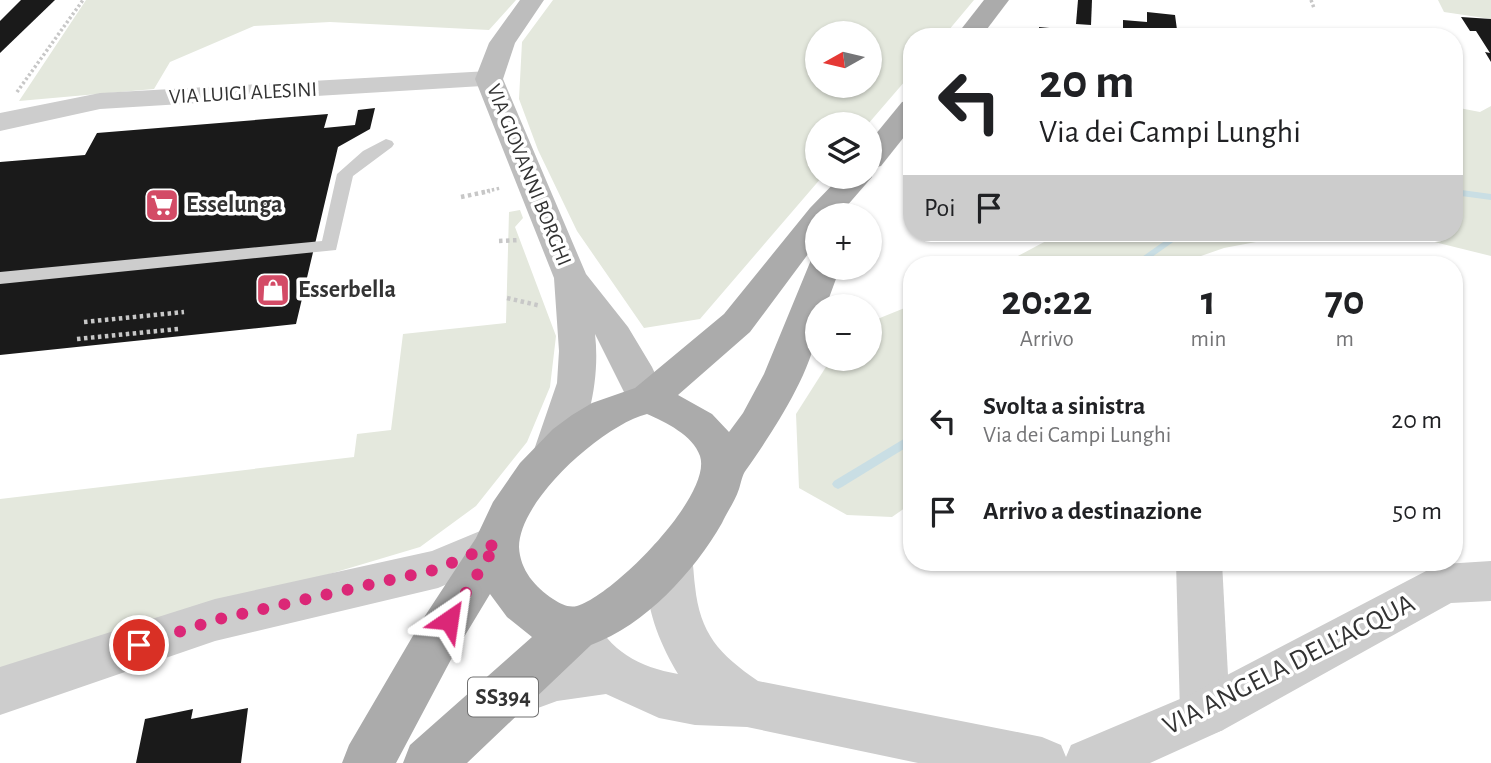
<!DOCTYPE html>
<html lang="it">
<head>
<meta charset="utf-8">
<style>
  body { margin:0; font-family:"Alegreya Sans",sans-serif; background:#f6f6f6; color:#202124; height:100vh; display:flex; flex-direction:column; font-size:26px; white-space:nowrap }
  * { box-sizing:border-box; margin:0 }
  p { font-size:23px; color:#757577 }
  .icon { flex:none; width:38px; height:38px; fill:none; stroke:currentColor; stroke-width:2; stroke-linecap:round; stroke-linejoin:round }
  .map { position:relative; flex:1; overflow:hidden }
  .sheet { position:absolute; left:903px; top:256px; width:560px; height:315px; display:flex; flex-direction:column; background:#fff; border-radius:28px; box-shadow:0 2px 5px #0004 }
  .sheet>* { flex:none }
  .banner { position:absolute; left:903px; top:28px; width:560px; height:214px; border-radius:28px; box-shadow:0 2px 5px #0004; background:#fff; color:#202124; overflow:hidden }
  .needle { width:46px; rotate:262deg }
  .fabs { position:absolute; left:805px; top:21px; display:grid; gap:14px }
  .fabs a { display:grid; place-items:center; width:77px; height:77px; border-radius:50%; background:#fff; box-shadow:0 2px 5px #0004; font-size:35px }
  .pin { position:absolute; display:grid; place-items:center; width:60px; height:60px; color:#fff; margin:-30px; border:4px solid #fff; border-radius:50%; box-shadow:0 2px 7px #0007 }
  .me { position:absolute; width:77px; margin:-38px; rotate:32deg; stroke-linejoin:round; filter:drop-shadow(0 0 5px #0008) }
  .turn { display:flex; align-items:center; gap:24px; height:147px; padding:0 21px; font-size:32px }
  .turn .icon { width:91px; height:91px; stroke-width:2.5 }
  .turn b { display:block; font-size:49px; line-height:60px }
  .then { display:flex; align-items:center; height:66px; padding:0 21px; background:#0003; gap:14px; font-size:26px }
  .eta { display:flex; justify-content:space-evenly; align-items:center; height:119px; text-align:center }
  .eta b { font-size:42px; font-weight:700; line-height:49px }
  ul { padding:0; list-style:none }
  li { display:flex; align-items:center; gap:21px; height:91px; padding:0 21px }
  li div { flex:1 }
  li b { display:block; font-size:26px }
  li em { font-style:normal }
  .map>svg:first-child { display:block }
</style>
</head>
<body>
<div class="map">
<svg width="1491" height="763" viewBox="0 0 1491 763">
  <rect width="100%" height="100%" fill="#fff"/>
  <g fill="#e4e8dd" fill-rule="evenodd">
    <path d="M 86,0 L 516,0 L 489,30 L 330,22 L 254,26 L 170,62 L 154,89 L 19,101 Z"/>
    <path d="M 553,0 L 974,0 L 943,37 L 912,37 L 912,73 L 868,124 L 817,124 L 817,177 L 822,177 L 700,319 L 644,328 L 577,231 L 538,150 L 519,99 L 522,42 ZM 817,33 L 870,33 L 870,86 L 817,86 Z"/>
    <path d="M 1438,0 L 1491,0 L 1491,19 L 1444,12 Z"/>
    <path d="M 1491,106 L 1491,256 L 1398,233 L 1454,233 L 1454,107 L 1480,112 Z"/>
    <path d="M 520,210 L 523,218 L 515,227 L 556,336 L 550,387 L 527,442 L 476,506 L 420,547 L 0,672 L 0,499 L 354,457 L 357,434 L 391,430 L 403,334 L 506,323 L 509,212 Z"/>
    <path d="M 1061,233 L 1304,233 L 1224,248 L 1178,264 L 1003,264 Z"/>
    <path d="M 912,305 L 912,503 L 892,517 L 847,515 L 799,488 L 796,414 L 831,359 L 870,359 L 870,322 Z"/>
  </g>
  <g fill="none" stroke-linecap="round" stroke-linejoin="round">
    <g fill="#c9dee4" fill-rule="evenodd">
      <path d="M 1454,189 L 1491,194 L 1491,200 L 1454,195 Z"/>
      <path d="M 1176,233 L 1186,233 L 1142,264 L 1132,264 Z"/>
      <path d="M 912,434 L 912,444 L 842,487 L 838,489 L 834,487 L 832,484 L 834,481 Z"/>
    </g>
  </g>
  <g fill="#1a1a1a">
    <path d="M 21,0 L 55,0 L 0,53 L 0,21 Z"/>
    <path d="M 1078,0 L 1092,0 L 1091,25 L 1076,24 Z"/>
    <path d="M 1147,12 L 1175,15 L 1178,37 L 1135,37 L 1135,32 L 1123,31 L 1123,20 L 1147,22 Z"/>
    <path d="M 1461,17 L 1491,19 L 1491,62 L 1485,52 L 1490,53 L 1476,31 L 1470,31 Z"/>
    <path d="M 1039,27 L 1081,31 L 1081,37 L 1030,37 L 1030,33 L 1039,34 Z"/>
    <path d="M 1402,28 L 1425,30 L 1428,37 L 1403,37 L 1401,34 L 1405,34 Z"/>
    <path d="M 375,108 L 370,129 L 338,147 L 296,324 L 0,355 L 0,162 L 85,155 L 97,133 L 328,114 L 324,128 L 355,125 L 358,110 Z"/>
    <path d="M 248,708 L 241,763 L 136,763 L 145,719 L 193,709 L 191,719 Z"/>
  </g>
  <g fill="none" stroke-linecap="round" stroke-linejoin="round">
    <g stroke="#c7c7c7" stroke-width="3.5" stroke-dasharray="2.5 2.5" stroke-linecap="butt">
      <path d="M 1311,0 L 1314,8"/>
      <path d="M 17,92 L 83,0"/>
      <path d="M 482,192 L 501,188"/>
    </g>
    <g stroke="#c7c7c7" stroke-width="4.5" stroke-dasharray="3.5 3.5" stroke-linecap="butt">
      <path d="M 461,197 L 490,191"/>
      <path d="M 499,241 L 520,240"/>
      <path d="M 507,298 L 541,306"/>
      <path d="M 84,322 L 184,312"/>
      <path d="M 77,339 L 178,329"/>
    </g>
    <path fill="#cdcdcd" fill-rule="evenodd" d="M 386,139 L 392,141 L 394,144 L 392,147 L 353,176 L 336,250 L 0,284 L 0,272 L 322,241 L 337,174 L 363,151 Z"/>
    <g fill="#cdcdcd" fill-rule="evenodd">
      <path d="M 489,71 L 499,73 L 503,79 L 499,85 L 100,109 L 0,131 L 0,113 L 100,93 Z"/>
      <path d="M 497,524 L 513,530 L 519,543 L 513,556 L 438,588 L 215,641 L 0,715 L 0,667 L 215,599 L 432,551 Z"/>
      <path d="M 1176,562 L 1222,562 L 1230,713 L 1223,730 L 1205,737 L 1187,730 L 1180,713 Z"/>
    </g>
    <path fill="#cdcdcd" fill-rule="evenodd" d="M 671,538 L 687,544 C 694,558 693,570 695,586 C 700,634 719,654 758,681 L 1042,737 L 1061,745 L 1066,757 L 1071,745 L 1187,696 L 1428,570 L 1444,564 L 1491,561 L 1491,601 L 1451,603 L 1223,730 L 1150,763 L 918,763 L 747,727 L 695,725 L 659,718 L 606,694 L 557,701 L 505,720 L 487,713 L 480,696 L 487,679 L 562,654 L 551,629 L 558,614 L 575,608 L 592,614 C 609,651 639,667 678,674 C 656,638 635,584 655,544 Z"/>
    <path fill="#bdbdbd" fill-rule="evenodd" d="M 520,0 L 544,0 L 515,43 L 503,79 L 586,274 L 628,327 L 652,367 L 667,400 L 661,410 L 647,414 L 633,410 L 595,334 C 600,376 590,424 570,461 L 555,466 L 540,461 L 534,450 L 557,383 L 559,351 L 554,278 L 475,79 L 489,43 Z"/>
    <g fill="#ababab" fill-rule="evenodd">
      <path d="M 984,0 L 1009,0 L 981,37 L 955,37 Z"/>
      <path d="M 912,100 L 912,127 L 881,166 L 870,169 L 870,141 L 902,102 Z"/>
      <path d="M 870,173 L 872,177 L 839,215 L 817,215 L 817,242 L 750,332 L 678,395 L 712,414 L 729,432 L 743,413 L 764,374 L 811,260 L 817,259 L 817,268 L 840,268 L 826,306 L 817,306 C 817,315 819,325 817,333 C 809,377 772,433 746,470 C 742,475 741,483 739,489 C 735,501 727,512 722,523 C 694,572 645,625 591,645 L 467,763 L 403,763 L 410,745 L 532,637 L 507,617 L 490,594 L 455,652 L 396,763 L 342,763 L 349,745 L 421,622 L 476,538 L 493,502 L 520,463 L 553,429 L 572,415 L 592,403 L 635,388 L 724,314 L 810,208 L 840,177 L 870,177 ZM 647,414 C 665,422 693,435 700,456 C 713,495 613,596 577,606 C 568,608 561,604 553,599 C 535,587 520,570 519,547 C 519,500 603,425 647,414 Z"/>
    </g>
  </g>
  <g fill="none" stroke-linecap="round" stroke-linejoin="round">
    <path stroke="#db2777" stroke-width="12" stroke-dasharray="0 21.6" d="M 139,645 L 215,620 L 438,569 L 497,543 L 449,620"/>
  </g>
  <defs>
    <g id="supermarket-square" transform="scale(1.75)"><rect x="-9" y="-9" width="18" height="18" rx="4" fill="#d34b66" stroke="#fff"/><path d="M-6-5.5h2.5l.6 2H6L4.5 2H-2.5L-4.4-4H-6ZM-1.5 3.2a1.3 1.3 0 1 0 .1 0ZM3 3.2a1.3 1.3 0 1 0 .1 0Z" fill="#fff"/></g>
    <g id="shop-square" transform="scale(1.75)"><rect x="-9" y="-9" width="18" height="18" rx="4" fill="#d34b66" stroke="#fff"/><path d="M-5-2.5h2.3a2.7 3.5 0 0 1 5.4 0H5L5.5 6h-11ZM-1.5-2.5h3a1.5 2.3 0 0 0-3 0Z" fill="#fff"/></g>
  </defs>
  <g fill-rule="evenodd">
    <use href="#supermarket-square" x="162" y="205"/>
    <use href="#shop-square" x="273" y="290"/>
  </g>
  <g text-anchor="middle" dominant-baseline="central" stroke-width="7" stroke-linejoin="round" paint-order="stroke">
    <g font-size="21" fill="#333" stroke="#fff">
      <text transform="translate(243 93) rotate(-3)">VIA LUIGI ALESINI</text>
      <text transform="translate(529 175) rotate(68)">VIA GIOVANNI BORGHI</text>
    </g>
    <rect fill="#fff" stroke="#707070" stroke-width="2" x="468" y="677.5" width="70" height="39" rx="5"/>
    <g font-size="23" font-weight="bold" fill="#333">
      <text x="503" y="697">SS394</text>
    </g>
    <g font-size="24" font-weight="bold" fill="#333" stroke="#fff" text-anchor="start">
      <text x="186" y="205">Esselunga</text>
      <text x="298" y="290">Esserbella</text>
    </g>
    <g font-size="28" fill="#333" stroke="#fff">
      <text transform="translate(1289 665) rotate(-27)">VIA ANGELA DELL'ACQUA</text>
    </g>
  </g>
</svg>
<div class="fabs">
<a><svg class="needle" viewBox="-14 -14 28 28"><path d="M0-13l5 13h-10z" fill="#e53935"/><path d="M0 13l5-13h-10z" fill="#757577"/></svg></a>
<a><svg class="icon" aria-label="layers" viewBox="0 0 24 24"><path d="M12 4l9 5-9 5-9-5zM3 14l9 5 9-5"/></svg></a>
<a>+</a>
<a>−</a>
</div>
<div class="pin" style="left:139px;top:645px;background:#d93025"><svg class="icon" aria-label="arrive" viewBox="0 0 24 24"><path d="M6 21V4h12l-3 4 3 4H6"/></svg></div>
<svg class="me" style="left:449px;top:620px" viewBox="-20 -20 40 40"><path d="M0-17L14 15 0 8-14 15z" fill="#db2777" stroke="#fff" stroke-width="4"/></svg>
<div class="banner">
<div class="turn"><svg class="icon" aria-label="left" viewBox="0 0 24 24"><path d="M17 20v-9H6M10 6l-5 5 5 5"/></svg><div><b>20 m</b>Via dei Campi Lunghi</div></div>
<div class="then">Poi<svg class="icon" aria-label="arrive" viewBox="0 0 24 24"><path d="M6 21V4h12l-3 4 3 4H6"/></svg></div>
</div>
<section class="sheet">
<div class="eta">
<div><b>20:22</b><p>Arrivo</p></div>
<div><b>1</b><p>min</p></div>
<div><b>70</b><p>m</p></div>
</div>
<ul>
<li><svg class="icon" aria-label="left" viewBox="0 0 24 24"><path d="M17 20v-9H6M10 6l-5 5 5 5"/></svg><div><b>Svolta a sinistra</b><p>Via dei Campi Lunghi</p></div><em>20 m</em></li>
<li><svg class="icon" aria-label="arrive" viewBox="0 0 24 24"><path d="M6 21V4h12l-3 4 3 4H6"/></svg><div><b>Arrivo a destinazione</b></div><em>50 m</em></li>
</ul>
</section>
</div>
</body>
</html>
